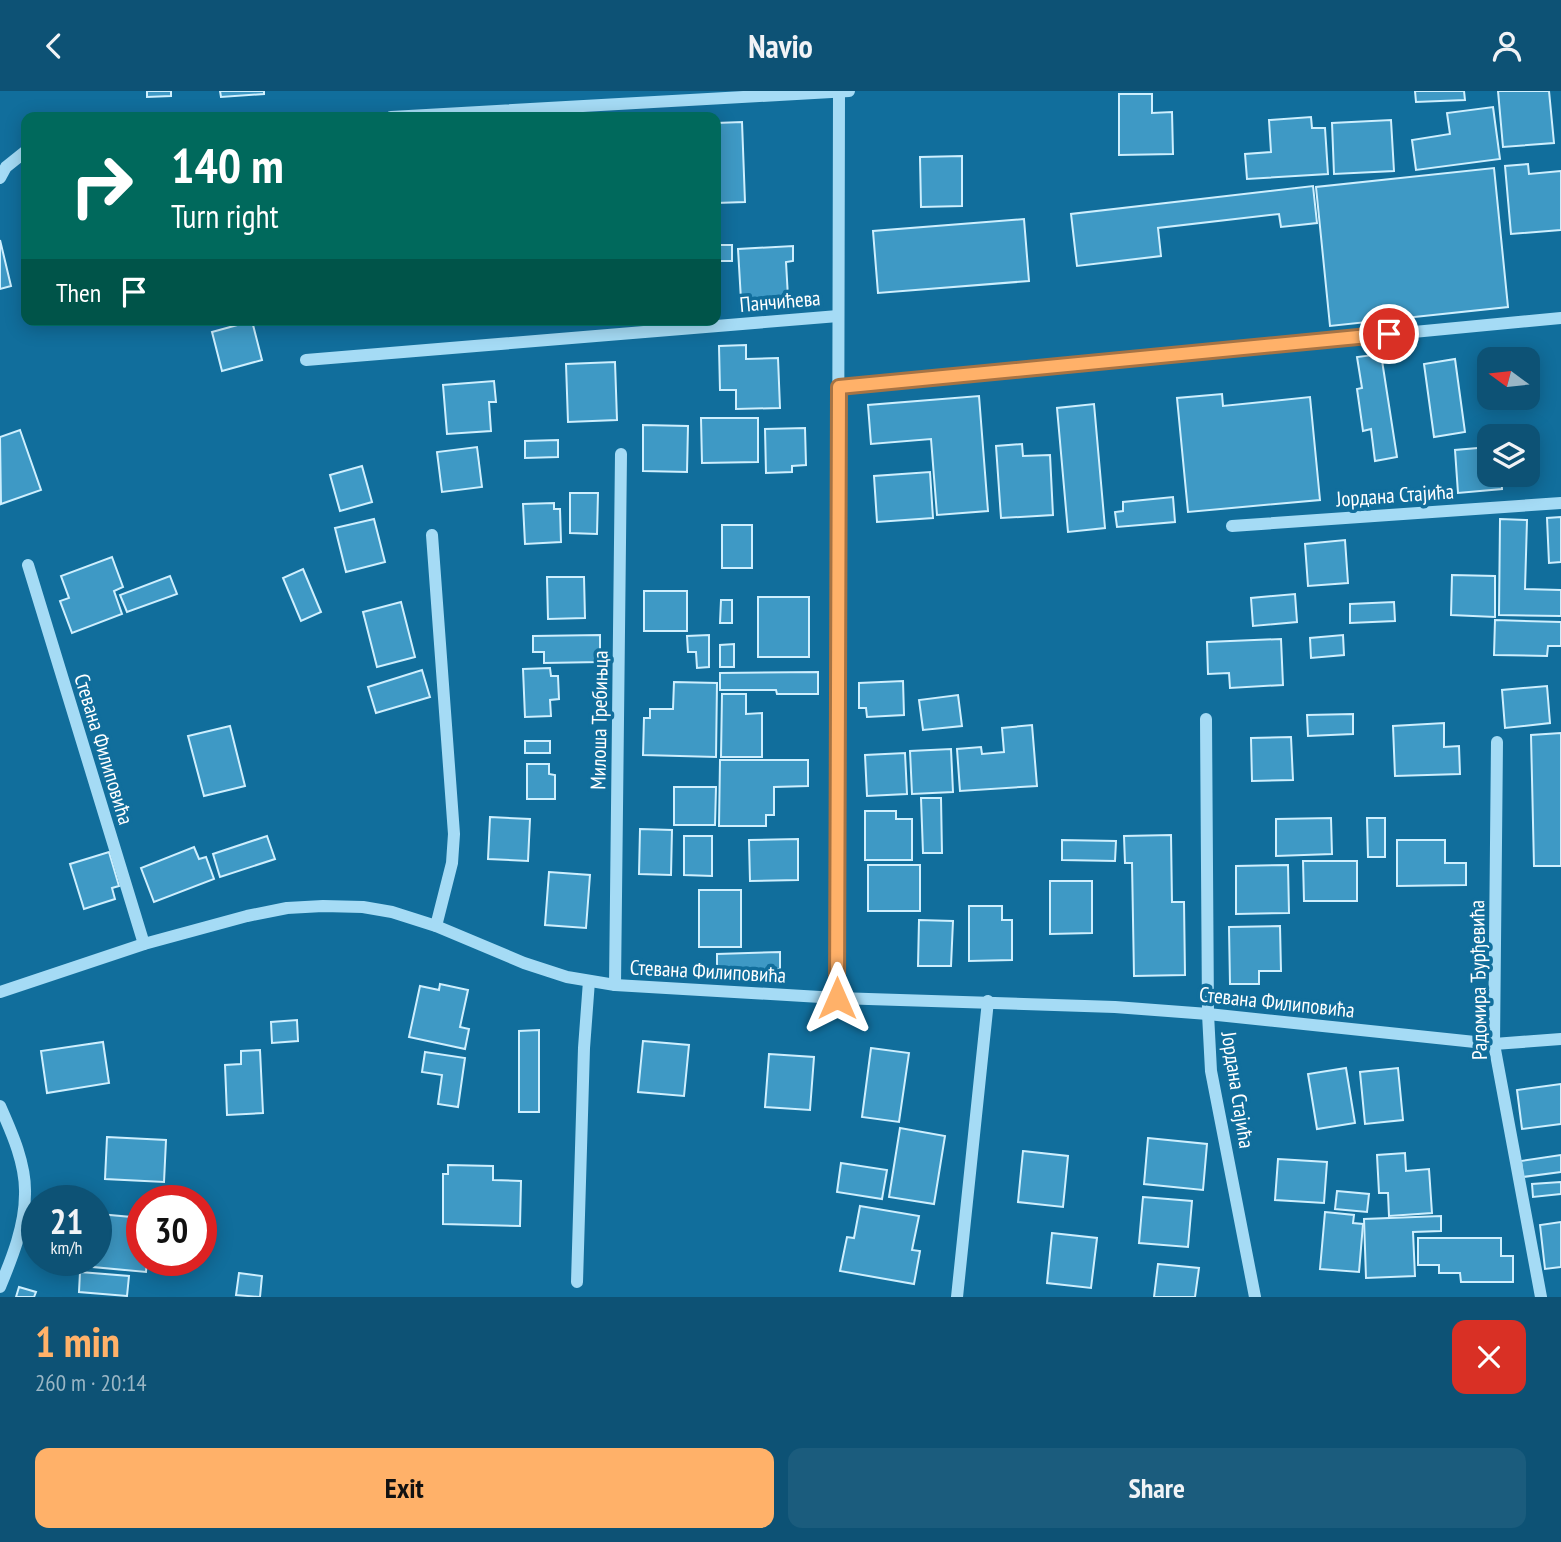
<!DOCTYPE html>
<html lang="en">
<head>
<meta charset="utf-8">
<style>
  body { margin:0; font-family:"PT Sans Narrow",sans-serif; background:#1b5c7d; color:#f1f3f6; height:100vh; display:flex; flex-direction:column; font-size:26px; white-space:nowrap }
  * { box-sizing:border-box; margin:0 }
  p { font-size:23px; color:#9ab6c5 }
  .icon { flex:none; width:38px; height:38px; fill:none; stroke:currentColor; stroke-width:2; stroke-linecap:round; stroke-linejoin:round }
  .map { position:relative; height:1206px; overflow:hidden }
  .side { display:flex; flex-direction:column; background:#0d5275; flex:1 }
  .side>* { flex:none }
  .top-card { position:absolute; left:21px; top:21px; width:700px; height:214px; border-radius:14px; box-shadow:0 4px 18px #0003; background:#00695c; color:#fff; overflow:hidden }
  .needle { width:46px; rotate:285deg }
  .controls { position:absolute; left:1477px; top:256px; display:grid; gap:14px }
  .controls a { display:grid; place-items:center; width:63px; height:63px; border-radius:14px; background:#0d5275; box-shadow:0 4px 18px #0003; font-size:35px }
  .speed { position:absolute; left:21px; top:1094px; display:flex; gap:14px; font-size:35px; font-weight:700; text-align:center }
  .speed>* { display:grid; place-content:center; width:91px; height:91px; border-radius:50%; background:#0d5275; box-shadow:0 4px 18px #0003; line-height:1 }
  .speed small { font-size:18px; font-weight:400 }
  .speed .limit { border:10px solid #d22; background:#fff; color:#111 }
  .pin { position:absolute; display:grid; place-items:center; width:60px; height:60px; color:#fff; margin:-30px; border:4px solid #fff; border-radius:50%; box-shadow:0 2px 7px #0007 }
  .me { position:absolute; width:77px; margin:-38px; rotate:0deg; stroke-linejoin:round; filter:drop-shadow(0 0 5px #0008) }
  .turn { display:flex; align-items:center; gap:24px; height:147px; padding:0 35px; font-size:32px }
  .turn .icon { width:91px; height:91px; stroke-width:2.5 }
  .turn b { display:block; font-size:49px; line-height:60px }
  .then { display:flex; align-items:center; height:66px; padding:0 35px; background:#0003; gap:14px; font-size:26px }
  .round { display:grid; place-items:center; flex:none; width:74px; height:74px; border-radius:14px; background:#1b5c7d }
  .headline { display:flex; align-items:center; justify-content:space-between; height:119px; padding:0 35px }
  h1 { font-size:42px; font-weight:700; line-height:52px; color:#ffb169 }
  .button { display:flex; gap:14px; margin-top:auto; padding:14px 35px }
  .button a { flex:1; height:80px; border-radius:14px; background:#ffb169; color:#111; font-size:28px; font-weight:700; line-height:80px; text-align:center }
  .button a+a { background:#1b5c7d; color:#f1f3f6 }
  header { display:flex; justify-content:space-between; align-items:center; height:91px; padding:0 35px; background:#0d5275; font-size:32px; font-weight:700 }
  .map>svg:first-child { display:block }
</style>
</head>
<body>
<header><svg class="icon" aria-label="back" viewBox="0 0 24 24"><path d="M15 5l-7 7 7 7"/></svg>Navio<svg class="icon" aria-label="person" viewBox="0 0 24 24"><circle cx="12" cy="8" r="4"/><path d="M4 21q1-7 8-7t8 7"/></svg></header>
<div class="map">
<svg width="1561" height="1206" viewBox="0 0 1561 1206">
  <rect width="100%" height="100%" fill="#116e9c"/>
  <g fill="#3e99c5" stroke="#ceeffe" stroke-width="2">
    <path d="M 147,0 L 171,0 L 171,5 L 147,6 Z"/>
    <path d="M 220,0 L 264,0 L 264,3 L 221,6 Z"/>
    <path d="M 1415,0 L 1464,0 L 1465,9 L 1416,11 Z"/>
    <path d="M 1498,0 L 1549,0 L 1554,52 L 1503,56 Z"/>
    <path d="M 1119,3 L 1152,3 L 1152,22 L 1172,21 L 1173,63 L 1119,64 Z"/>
    <path d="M 1493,16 L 1500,68 L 1416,79 L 1412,49 L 1450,43 L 1447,22 Z"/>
    <path d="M 1311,26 L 1312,37 L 1325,37 L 1328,83 L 1247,88 L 1245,63 L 1271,61 L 1269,29 Z"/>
    <path d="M 1391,29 L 1394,80 L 1334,83 L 1332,32 Z"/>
    <path d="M 742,31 L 745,111 L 716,112 L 716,32 Z"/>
    <path d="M 962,65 L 962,115 L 921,116 L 920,66 Z"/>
    <path d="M 1528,73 L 1529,83 L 1561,80 L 1561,139 L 1511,143 L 1505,75 Z"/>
    <path d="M 1494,77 L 1508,216 L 1330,235 L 1316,96 Z"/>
    <path d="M 1313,95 L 1317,132 L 1281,136 L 1279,123 L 1158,137 L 1161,165 L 1077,175 L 1071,123 Z"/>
    <path d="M 1024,128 L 1029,190 L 878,202 L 873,140 Z"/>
    <path d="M 0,149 L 11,195 L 0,198 Z"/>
    <rect x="716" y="154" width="16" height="16"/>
    <path d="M 793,155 L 793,170 L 786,171 L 788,206 L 741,209 L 738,158 Z"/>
    <path d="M 252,230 L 262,269 L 222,280 L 212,241 Z"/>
    <path d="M 746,254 L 746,268 L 778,267 L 780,317 L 736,318 L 736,299 L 720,299 L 719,255 Z"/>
    <path d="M 1381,263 L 1397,366 L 1375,370 L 1371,338 L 1363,340 L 1357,298 L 1362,297 L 1357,266 Z"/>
    <path d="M 1455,268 L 1465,341 L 1434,346 L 1424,273 Z"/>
    <path d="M 615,271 L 617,329 L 568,331 L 566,273 Z"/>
    <path d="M 494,290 L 496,311 L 489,311 L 491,340 L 447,343 L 443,294 Z"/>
    <path d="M 1222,303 L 1223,315 L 1310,306 L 1320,409 L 1188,421 L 1177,307 Z"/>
    <path d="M 979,305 L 988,420 L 937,424 L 931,348 L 871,353 L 868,314 Z"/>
    <path d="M 1094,313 L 1105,437 L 1068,441 L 1057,317 Z"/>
    <path d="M 701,327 L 758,327 L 758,371 L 702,372 Z"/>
    <path d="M 643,334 L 688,335 L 687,381 L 643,380 Z"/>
    <path d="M 805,337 L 806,374 L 792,375 L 792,381 L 766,382 L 765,338 Z"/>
    <path d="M 20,339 L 41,399 L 1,413 L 0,346 Z"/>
    <path d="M 558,349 L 558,366 L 525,367 L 525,350 Z"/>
    <path d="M 1022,353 L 1023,365 L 1050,364 L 1053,424 L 1001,427 L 996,355 Z"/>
    <path d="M 477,356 L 482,396 L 442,401 L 437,361 Z"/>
    <path d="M 1489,356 L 1489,383 L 1501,383 L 1502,398 L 1458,402 L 1455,359 Z"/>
    <path d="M 362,375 L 372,411 L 340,420 L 330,384 Z"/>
    <path d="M 930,381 L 933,427 L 877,431 L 874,385 Z"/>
    <path d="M 570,402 L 598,402 L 597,443 L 570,442 Z"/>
    <path d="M 1173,406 L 1175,431 L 1117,436 L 1115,421 L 1123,420 L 1123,411 Z"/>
    <path d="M 554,412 L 554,418 L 560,418 L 561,451 L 525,453 L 523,413 Z"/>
    <path d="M 1561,426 L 1561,471 L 1549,472 L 1547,427 Z"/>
    <path d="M 374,428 L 385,471 L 346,481 L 335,437 Z"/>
    <path d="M 1500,428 L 1527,429 L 1525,498 L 1561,499 L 1561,525 L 1499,524 Z"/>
    <rect x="722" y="434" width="30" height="43"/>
    <path d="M 1345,449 L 1348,492 L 1308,495 L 1305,453 Z"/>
    <path d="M 112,466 L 123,496 L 114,500 L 122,523 L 72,542 L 60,510 L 69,507 L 61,485 Z"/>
    <path d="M 303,478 L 321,521 L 301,530 L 283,487 Z"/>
    <path d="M 1452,484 L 1495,485 L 1495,526 L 1451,524 Z"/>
    <path d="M 170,485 L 177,503 L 127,521 L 120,504 Z"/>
    <path d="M 547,486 L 584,486 L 585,527 L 548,528 Z"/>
    <rect x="644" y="500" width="43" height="40"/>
    <path d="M 1295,503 L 1297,531 L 1253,535 L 1251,507 Z"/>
    <rect x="758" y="506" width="51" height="60"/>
    <path d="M 721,509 L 732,509 L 732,532 L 720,532 Z"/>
    <path d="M 401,511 L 415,566 L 377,576 L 363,521 Z"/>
    <path d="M 1394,511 L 1395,530 L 1350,532 L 1350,513 Z"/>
    <path d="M 1495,529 L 1561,531 L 1561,555 L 1548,555 L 1547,565 L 1494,564 Z"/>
    <path d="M 600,544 L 600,571 L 544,572 L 544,561 L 533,561 L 533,545 Z"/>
    <path d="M 709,544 L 709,576 L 697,577 L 696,561 L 688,561 L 687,545 Z"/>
    <path d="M 1343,544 L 1344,564 L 1311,567 L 1310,547 Z"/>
    <path d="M 1281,548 L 1283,594 L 1230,597 L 1229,582 L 1208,583 L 1207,551 Z"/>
    <path d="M 734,553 L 734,576 L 720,576 L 720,554 Z"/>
    <path d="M 550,577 L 551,585 L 558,585 L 559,608 L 550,609 L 551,625 L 525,626 L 523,578 Z"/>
    <path d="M 422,579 L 430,606 L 376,622 L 368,596 Z"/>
    <path d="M 818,581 L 818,603 L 777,603 L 776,599 L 720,599 L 720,582 Z"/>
    <path d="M 903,590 L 904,624 L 867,626 L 866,617 L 859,617 L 859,592 Z"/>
    <path d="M 674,591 L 717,592 L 716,666 L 643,664 L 644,627 L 650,627 L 650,618 L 673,618 Z"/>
    <path d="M 1547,595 L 1550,632 L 1505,637 L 1502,599 Z"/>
    <path d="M 722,603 L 746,603 L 746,623 L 762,622 L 762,666 L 721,666 Z"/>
    <path d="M 958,604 L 962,635 L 923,639 L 919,609 Z"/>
    <path d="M 1353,623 L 1353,643 L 1308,645 L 1307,624 Z"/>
    <path d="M 1444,632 L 1444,656 L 1459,655 L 1460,683 L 1395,685 L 1393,635 Z"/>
    <path d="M 1032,634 L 1037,695 L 960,700 L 957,658 L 981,656 L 982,663 L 1004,661 L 1002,637 Z"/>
    <path d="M 230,635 L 245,695 L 204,705 L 188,645 Z"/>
    <path d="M 1561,642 L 1561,775 L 1534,775 L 1531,644 Z"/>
    <path d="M 1291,646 L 1293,689 L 1252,690 L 1251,647 Z"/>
    <rect x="525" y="650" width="25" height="12"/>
    <path d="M 951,658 L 953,701 L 912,703 L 910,660 Z"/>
    <path d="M 905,662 L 907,703 L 867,705 L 865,664 Z"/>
    <path d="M 720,669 L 808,669 L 808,695 L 774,696 L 774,724 L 766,724 L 766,735 L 719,735 Z"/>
    <path d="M 527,673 L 549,673 L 549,683 L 555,684 L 555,708 L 527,708 Z"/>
    <path d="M 674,696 L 716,696 L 715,734 L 674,734 Z"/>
    <path d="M 921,707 L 941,707 L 942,762 L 923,762 Z"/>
    <path d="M 865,720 L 896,720 L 896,728 L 912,728 L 912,769 L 865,769 Z"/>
    <path d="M 490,726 L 530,728 L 528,770 L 488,768 Z"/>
    <path d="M 1331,727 L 1332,763 L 1276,765 L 1276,728 Z"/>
    <path d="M 1367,727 L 1385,727 L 1385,766 L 1368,766 Z"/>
    <path d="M 640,738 L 672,739 L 671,784 L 639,783 Z"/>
    <path d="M 1171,744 L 1172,811 L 1184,811 L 1185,884 L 1134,885 L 1132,772 L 1125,772 L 1124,745 Z"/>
    <path d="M 267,745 L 275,768 L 220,786 L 213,763 Z"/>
    <path d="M 684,745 L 712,745 L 712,785 L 684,784 Z"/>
    <path d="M 798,748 L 798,789 L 750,790 L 749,749 Z"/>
    <path d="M 1062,749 L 1116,750 L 1115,770 L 1062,769 Z"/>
    <path d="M 1397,749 L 1445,749 L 1445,772 L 1466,772 L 1466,794 L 1397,795 Z"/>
    <path d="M 194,756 L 199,768 L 206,766 L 214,788 L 154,811 L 141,777 Z"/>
    <path d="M 109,761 L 119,795 L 112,797 L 115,808 L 84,818 L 70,773 Z"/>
    <path d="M 1303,770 L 1357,770 L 1357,810 L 1304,810 Z"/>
    <rect x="868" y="774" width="52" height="46"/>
    <path d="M 1288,774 L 1289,822 L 1236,823 L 1236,775 Z"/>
    <path d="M 549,781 L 590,784 L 586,837 L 545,834 Z"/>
    <path d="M 1050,790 L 1092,790 L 1092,842 L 1050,843 Z"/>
    <rect x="699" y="799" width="42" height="57"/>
    <path d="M 969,815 L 1002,815 L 1002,829 L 1012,829 L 1012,869 L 969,870 Z"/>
    <path d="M 919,829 L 953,830 L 951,875 L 918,875 Z"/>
    <path d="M 1280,835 L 1281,880 L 1259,880 L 1259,893 L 1230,893 L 1229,836 Z"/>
    <path d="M 780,861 L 780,878 L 717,879 L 717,863 Z"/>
    <path d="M 440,893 L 468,899 L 460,936 L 469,938 L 465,958 L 409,946 L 420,895 L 439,899 Z"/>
    <path d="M 297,929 L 298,950 L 272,952 L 271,931 Z"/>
    <path d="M 539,939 L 539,1021 L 519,1021 L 519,940 Z"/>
    <path d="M 643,950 L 689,954 L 684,1005 L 638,1001 Z"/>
    <path d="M 103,951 L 109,992 L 47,1002 L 41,960 Z"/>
    <path d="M 871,957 L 909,962 L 899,1031 L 862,1026 Z"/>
    <path d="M 260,959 L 263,1022 L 227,1024 L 225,974 L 241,973 L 241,960 Z"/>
    <path d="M 425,961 L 465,967 L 458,1016 L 438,1013 L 442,984 L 422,981 Z"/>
    <path d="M 769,963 L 814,966 L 810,1019 L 765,1016 Z"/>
    <path d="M 1346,977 L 1355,1032 L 1317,1038 L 1308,983 Z"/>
    <path d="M 1398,977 L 1403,1029 L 1365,1033 L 1360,981 Z"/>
    <path d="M 1561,993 L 1561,1033 L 1522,1038 L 1517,999 Z"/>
    <path d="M 900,1037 L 945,1045 L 934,1113 L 889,1106 Z"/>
    <path d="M 107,1046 L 166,1049 L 164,1091 L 105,1088 Z"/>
    <path d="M 1148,1047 L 1207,1053 L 1203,1099 L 1144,1093 Z"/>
    <path d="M 1023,1060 L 1068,1065 L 1063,1116 L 1018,1111 Z"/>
    <path d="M 1405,1062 L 1406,1080 L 1429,1078 L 1432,1122 L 1389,1125 L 1388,1102 L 1379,1102 L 1377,1064 Z"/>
    <path d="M 1561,1064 L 1561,1081 L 1523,1086 L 1521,1070 Z"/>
    <path d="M 1278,1068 L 1327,1071 L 1324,1112 L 1275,1109 Z"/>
    <path d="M 841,1072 L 887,1079 L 882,1108 L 837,1101 Z"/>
    <path d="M 448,1074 L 493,1075 L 493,1089 L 521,1090 L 520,1135 L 443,1133 L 443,1083 L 448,1083 Z"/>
    <path d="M 1561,1091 L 1561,1103 L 1533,1106 L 1532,1093 Z"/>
    <path d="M 1337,1100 L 1369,1103 L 1367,1121 L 1335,1118 Z"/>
    <path d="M 1143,1106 L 1192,1110 L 1188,1156 L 1139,1152 Z"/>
    <path d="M 860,1115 L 919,1125 L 912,1159 L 920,1160 L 914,1193 L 840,1180 L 847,1146 L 854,1147 Z"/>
    <path d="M 1325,1121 L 1354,1124 L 1353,1132 L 1363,1133 L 1359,1181 L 1320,1178 Z"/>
    <path d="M 99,1123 L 142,1127 L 142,1169 L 147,1169 L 146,1181 L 93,1176 L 94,1169 L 96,1169 Z"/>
    <path d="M 1441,1125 L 1441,1140 L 1413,1141 L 1415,1185 L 1366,1187 L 1364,1128 Z"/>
    <path d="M 1561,1131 L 1561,1176 L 1545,1178 L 1540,1134 Z"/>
    <path d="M 1052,1142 L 1097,1147 L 1091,1197 L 1047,1192 Z"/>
    <path d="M 1418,1147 L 1501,1147 L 1501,1165 L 1513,1165 L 1513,1191 L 1461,1191 L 1460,1182 L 1439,1182 L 1439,1174 L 1418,1174 Z"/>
    <path d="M 1158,1173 L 1199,1177 L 1195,1206 L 1154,1206 Z"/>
    <path d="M 80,1181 L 129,1185 L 127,1205 L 79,1201 Z"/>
    <path d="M 239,1182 L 262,1185 L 260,1206 L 236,1204 Z"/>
    <path d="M 19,1196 L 36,1201 L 34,1206 L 16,1206 Z"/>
  </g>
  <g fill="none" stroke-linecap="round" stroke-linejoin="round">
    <g stroke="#a5dbf5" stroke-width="12">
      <path d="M 391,26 L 849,0"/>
      <path d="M 0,87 L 6,76 L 26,60"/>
      <path d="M 306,269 L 838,225"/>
      <path d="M 839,296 L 1561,227"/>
      <path d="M 1232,435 L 1561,412"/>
      <path d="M 432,444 L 454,743 L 452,772 L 436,835"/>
      <path d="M 28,474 L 144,853"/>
      <path d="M 1206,628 L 1208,923 L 1211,980 L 1255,1206"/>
      <path d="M 1497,651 L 1494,953 L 1541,1206"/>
      <path d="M 615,894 L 621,363"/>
      <path d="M 0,901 L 144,853 L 247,825 L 287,817 L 323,815 L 363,816 L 392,821 L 436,835 L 524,872 L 567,886 L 615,894 L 837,907 L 1115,916 L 1208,923 L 1494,953 L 1561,948"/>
      <path d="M 837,907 L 839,1"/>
      <path d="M 0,1015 C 12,1042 26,1073 25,1103 C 25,1135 12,1167 0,1196"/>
      <path d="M 577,1191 L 584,957 L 589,890"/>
      <path d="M 957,1206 L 988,910"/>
    </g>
  </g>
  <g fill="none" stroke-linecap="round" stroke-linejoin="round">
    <g stroke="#a67344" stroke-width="18">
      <path id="route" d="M 837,907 L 839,296 L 1389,243"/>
    </g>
    <use href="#route" stroke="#ffb169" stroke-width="12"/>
  </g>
  <g text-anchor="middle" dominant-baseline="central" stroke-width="7" stroke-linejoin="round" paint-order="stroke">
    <g font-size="21" fill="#fff" stroke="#116e9c">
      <text transform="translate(780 210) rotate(-5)">Панчићева</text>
      <text transform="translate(1395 404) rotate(-4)">Јордана Стајића</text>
      <text transform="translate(599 629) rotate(-89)">Милоша Требињца</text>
      <text transform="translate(104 658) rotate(73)">Стевана Филиповића</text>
      <text transform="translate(708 880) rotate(3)">Стевана Филиповића</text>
      <text transform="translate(1478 889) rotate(-91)">Радомира Ђурђевића</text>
      <text transform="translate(1277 911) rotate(6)">Стевана Филиповића</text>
      <text transform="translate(1238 999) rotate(81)">Јордана Стајића</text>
    </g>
  </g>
</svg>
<div class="controls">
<a><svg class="needle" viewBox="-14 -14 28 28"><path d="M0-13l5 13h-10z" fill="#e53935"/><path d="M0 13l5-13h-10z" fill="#9ab6c5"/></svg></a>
<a><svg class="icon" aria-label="layers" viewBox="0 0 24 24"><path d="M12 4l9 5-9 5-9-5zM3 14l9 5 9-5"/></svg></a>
</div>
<div class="speed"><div>21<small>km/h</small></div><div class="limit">30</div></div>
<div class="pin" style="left:1389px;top:243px;background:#d93025"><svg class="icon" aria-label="arrive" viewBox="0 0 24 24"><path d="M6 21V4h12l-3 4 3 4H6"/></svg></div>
<svg class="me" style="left:837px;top:907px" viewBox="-20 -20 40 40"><path d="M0-17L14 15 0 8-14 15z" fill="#ffb169" stroke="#fff" stroke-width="4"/></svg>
<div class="top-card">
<div class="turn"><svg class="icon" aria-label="right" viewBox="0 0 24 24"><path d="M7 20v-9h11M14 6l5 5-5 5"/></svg><div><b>140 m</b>Turn right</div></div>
<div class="then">Then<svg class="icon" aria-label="arrive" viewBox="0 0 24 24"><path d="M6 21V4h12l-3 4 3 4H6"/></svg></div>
</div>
</div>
<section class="side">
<div class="headline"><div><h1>1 min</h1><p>260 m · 20:14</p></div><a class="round" style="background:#d93025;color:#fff"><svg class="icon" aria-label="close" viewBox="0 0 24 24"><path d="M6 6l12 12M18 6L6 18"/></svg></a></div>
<div class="button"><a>Exit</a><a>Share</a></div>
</section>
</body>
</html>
